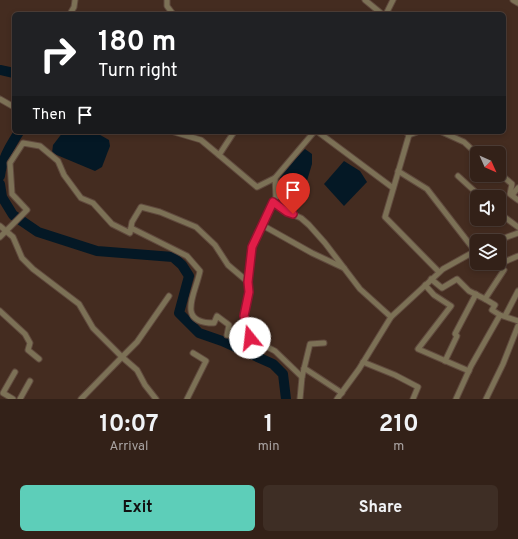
<!DOCTYPE html>
<html lang="en">
<head>
<meta charset="utf-8">
<style>
  body { margin:0; font-family:Overpass,sans-serif; background:#3e2e25; color:#f1f3f6; height:100vh; display:flex; flex-direction:column; font-size:15px; white-space:nowrap }
  * { box-sizing:border-box; margin:0 }
  p { font-size:13px; color:#a9a3a2 }
  .icon { flex:none; width:22px; height:22px; fill:none; stroke:currentColor; stroke-width:2; stroke-linecap:round; stroke-linejoin:round }
  .map { position:relative; height:399px; overflow:hidden }
  .drawer { display:flex; flex-direction:column; background:#332118; flex:1 }
  .drawer>* { flex:none }
  .hud { position:absolute; left:12px; top:12px; width:494px; height:122px; border-radius:6px; box-shadow:0 2px 6px #0003,0 0 0 1px #4e3e37; background:#202124; color:#fff; overflow:hidden }
  .needle { width:26px; rotate:135deg }
  .buttons { position:absolute; left:470px; top:146px; display:grid; gap:8px }
  .buttons a { display:grid; place-items:center; width:36px; height:36px; border-radius:6px; background:#332118; box-shadow:0 2px 6px #0003,0 0 0 1px #4e3e37; font-size:20px }
  .pin { position:absolute; display:grid; place-items:center; width:34px; height:34px; color:#fff; margin:-41px -17px; border-radius:50% 50% 50% 0; rotate:-45deg; box-shadow:0 0 4px #0007 }
  .pin .icon { rotate:45deg }
  .me { position:absolute; width:44px; margin:-22px; rotate:344deg; stroke-linejoin:round; filter:drop-shadow(0 0 3px #0008) }
  .turn { display:flex; align-items:center; gap:14px; height:84px; padding:0 20px; font-size:18px }
  .turn .icon { width:52px; height:52px; stroke-width:2.5 }
  .turn b { display:block; font-size:28px; line-height:34px }
  .then { display:flex; align-items:center; height:38px; padding:0 20px; background:#0003; gap:8px; font-size:15px }
  .eta { display:flex; justify-content:space-evenly; align-items:center; height:68px; text-align:center }
  .eta b { font-size:24px; font-weight:700; line-height:28px }
  .primary-button { display:flex; gap:8px; margin-top:auto; padding:8px 20px }
  .primary-button a { flex:1; height:46px; border-radius:6px; background:#5dceb9; color:#111; font-size:16px; font-weight:700; line-height:46px; text-align:center }
  .primary-button a+a { background:#3e2e25; color:#f1f3f6 }
  .map>svg:first-child { display:block }
</style>
</head>
<body>
<div class="map">
<svg width="518" height="399" viewBox="0 0 518 399">
  <rect width="100%" height="100%" fill="#442c20"/>
  <g fill="#041825">
    <path d="M 63,132 L 95,132 L 109,140 L 110,146 L 102,167 L 95,171 L 52,153 L 53,145 Z"/>
    <path d="M 305,149 L 312,154 L 312,164 L 306,184 L 286,191 L 279,175 Z"/>
    <path d="M 344,161 L 360,171 L 367,182 L 344,206 L 324,184 Z"/>
  </g>
  <g fill="none" stroke-linecap="round" stroke-linejoin="round">
    <g stroke="#041825" stroke-width="10">
      <path d="M 0,70 L 14,73"/>
      <path d="M 0,176 C 2,159 10,146 19,132"/>
      <path d="M 0,184 L 2,197 L 13,215 L 38,232 L 97,251 L 173,257 L 182,265 L 189,276 L 179,313 L 199,333 L 222,341 L 273,364 L 283,374 L 286,399"/>
    </g>
    <g stroke="#604a3e" stroke-width="7">
      <g id="minor">
        <path d="M 167,0 L 167,6 L 173,14"/>
        <path d="M 365,0 L 382,14"/>
        <path d="M 513,0 L 518,3"/>
        <path d="M 70,14 L 74,7 L 75,0"/>
        <path d="M 386,14 L 393,0"/>
        <path d="M 0,99 L 14,107"/>
        <path d="M 174,132 L 201,140 L 219,155"/>
        <path d="M 234,132 L 219,155 L 257,187 L 275,178"/>
        <path d="M 318,132 L 393,188"/>
        <path d="M 406,132 L 409,135 L 385,217 L 439,272"/>
        <path d="M 442,132 L 464,142 L 477,154"/>
        <path d="M 409,135 L 417,132"/>
        <path d="M 398,171 L 427,189 L 475,251"/>
        <path d="M 499,173 L 512,184 L 510,194 L 518,200"/>
        <path d="M 458,176 L 481,197"/>
        <path d="M 512,195 L 518,188"/>
        <path d="M 273,202 L 287,212 L 301,218 L 309,225 L 325,243 L 360,289 L 391,317"/>
        <path d="M 499,213 L 518,227"/>
        <path d="M 262,225 L 312,253 L 344,268"/>
        <path d="M 0,226 L 13,237 L 22,258 L 33,269 L 79,304 L 93,328 L 122,357 L 137,342 L 169,296"/>
        <path d="M 131,228 L 187,256 L 200,271 C 195,295 176,323 214,323 L 217,316 L 229,325 L 227,335 L 250,338"/>
        <path d="M 0,237 L 27,210 L 12,194 L 10,163 L 23,143 L 40,146 L 58,161 L 64,175 L 81,198 L 93,203 L 112,224 L 130,233 L 132,222 L 141,207 L 160,212 L 196,227 L 215,245 L 228,265 L 248,282"/>
        <path d="M 496,241 L 518,233"/>
        <path d="M 431,279 L 442,288 L 457,279 L 469,291 L 485,299"/>
        <path d="M 425,285 L 434,295 L 451,306 L 418,349 L 469,371"/>
        <path d="M 0,311 L 25,334 L 30,343 L 28,350 L 39,359"/>
        <path d="M 500,315 L 492,310 L 495,305 L 485,299 L 504,270 L 497,265 L 518,256"/>
        <path d="M 505,316 L 518,291"/>
        <path d="M 445,361 L 457,336 L 455,334 L 476,294"/>
        <path d="M 363,362 L 395,375 L 418,387 L 413,399"/>
        <path d="M 304,368 L 342,393"/>
        <path d="M 302,377 L 310,344 L 324,343"/>
        <path d="M 13,399 L 3,393 L 15,372"/>
        <path d="M 20,399 L 30,381"/>
        <path d="M 81,399 L 122,357 L 137,370 L 145,385 L 156,399"/>
        <path d="M 187,399 L 206,361 L 193,353"/>
        <path d="M 300,399 L 302,377 L 275,351 L 250,338 L 244,316 L 249,292 L 248,282 L 252,247 L 276,197 L 275,178 L 314,132"/>
        <path d="M 337,399 L 359,369 L 391,317 L 443,269 L 477,250"/>
        <path d="M 456,399 L 471,366 L 500,315 L 518,321"/>
        <path d="M 486,399 L 503,364 L 518,326"/>
      </g>
    </g>
    <use href="#minor" stroke="#7c7156" stroke-width="5"/>
  </g>
  <g fill="none" stroke-linecap="round" stroke-linejoin="round">
    <g stroke="#92132f" stroke-width="10">
      <path id="route" d="M 250,338 L 244,316 L 249,292 L 248,282 L 252,247 L 273,202 L 287,212 L 293,214"/>
    </g>
    <use href="#route" stroke="#e11d48" stroke-width="7"/>
  </g>
</svg>
<div class="buttons">
<a><svg class="needle" viewBox="-14 -14 28 28"><path d="M0-13l5 13h-10z" fill="#e53935"/><path d="M0 13l5-13h-10z" fill="#a9a3a2"/></svg></a>
<a><svg class="icon" aria-label="sound" viewBox="0 0 24 24"><path d="M4 9h4l5-4v14l-5-4H4zM17 9q2 3 0 6"/></svg></a>
<a><svg class="icon" aria-label="layers" viewBox="0 0 24 24"><path d="M12 4l9 5-9 5-9-5zM3 14l9 5 9-5"/></svg></a>
</div>
<div class="pin" style="left:293px;top:214px;background:#d93025"><svg class="icon" aria-label="arrive" viewBox="0 0 24 24"><path d="M6 21V4h12l-3 4 3 4H6"/></svg></div>
<svg class="me" style="left:250px;top:338px" viewBox="-20 -20 40 40"><circle r="19" fill="#fff"/><path d="M0-13L10 11 0 6-10 11z" fill="#e11d48"/></svg>
<div class="hud">
<div class="turn"><svg class="icon" aria-label="right" viewBox="0 0 24 24"><path d="M7 20v-9h11M14 6l5 5-5 5"/></svg><div><b>180 m</b>Turn right</div></div>
<div class="then">Then<svg class="icon" aria-label="arrive" viewBox="0 0 24 24"><path d="M6 21V4h12l-3 4 3 4H6"/></svg></div>
</div>
</div>
<section class="drawer">
<div class="eta">
<div><b>10:07</b><p>Arrival</p></div>
<div><b>1</b><p>min</p></div>
<div><b>210</b><p>m</p></div>
</div>
<div class="primary-button"><a>Exit</a><a>Share</a></div>
</section>
</body>
</html>
